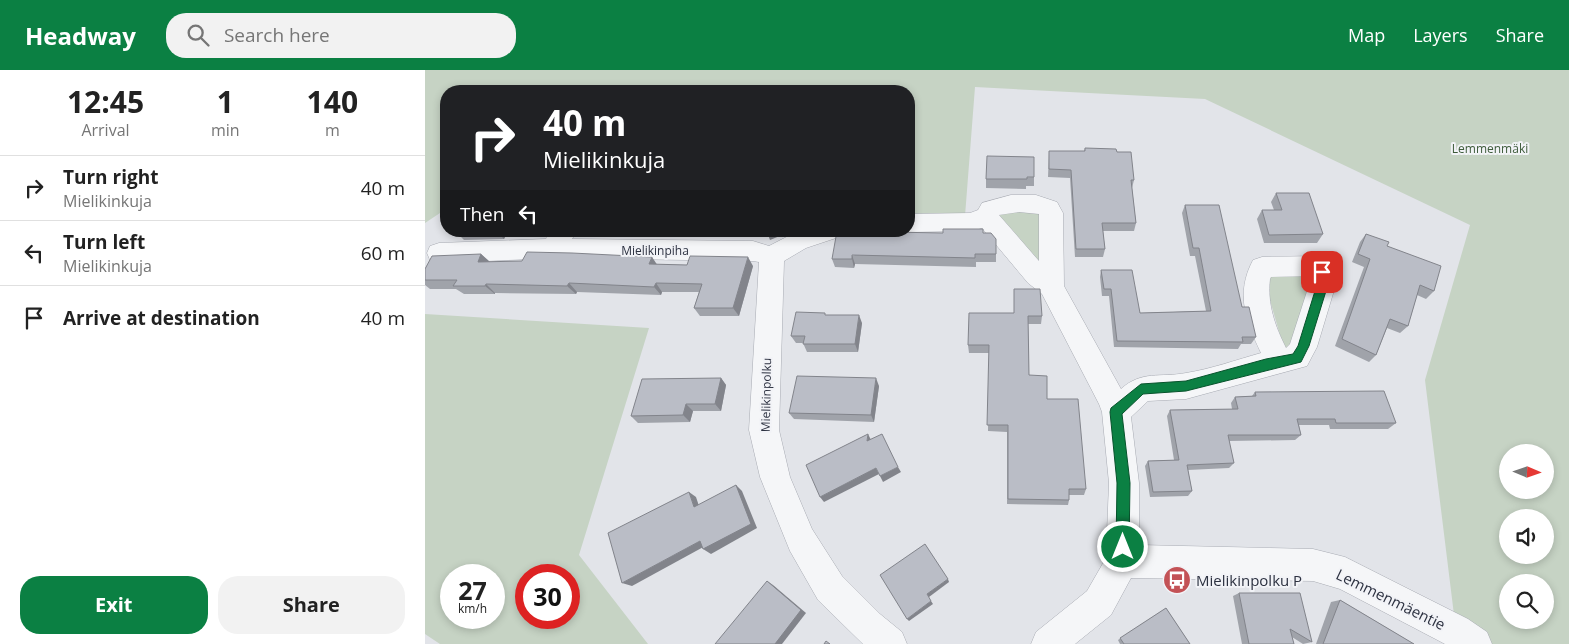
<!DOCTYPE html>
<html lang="en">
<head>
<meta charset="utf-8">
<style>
  body { margin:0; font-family:"Open Sans",sans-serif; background:#f2f2f2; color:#222; height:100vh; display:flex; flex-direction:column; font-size:19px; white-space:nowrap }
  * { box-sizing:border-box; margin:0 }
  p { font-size:16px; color:#767676 }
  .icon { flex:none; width:28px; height:28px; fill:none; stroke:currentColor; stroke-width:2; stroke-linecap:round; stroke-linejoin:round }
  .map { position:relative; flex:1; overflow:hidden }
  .drawer { display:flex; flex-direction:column; background:#fff; width:425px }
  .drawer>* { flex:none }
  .top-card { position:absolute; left:15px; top:15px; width:475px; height:152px; border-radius:20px; box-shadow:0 2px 8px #0003; background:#202124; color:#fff; overflow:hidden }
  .needle { width:32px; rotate:92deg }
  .fabs { position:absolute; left:1074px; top:374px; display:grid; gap:10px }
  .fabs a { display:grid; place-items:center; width:55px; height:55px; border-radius:50%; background:#fff; box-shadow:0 2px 8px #0003; font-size:25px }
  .speed { position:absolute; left:15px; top:494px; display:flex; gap:10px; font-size:25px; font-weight:700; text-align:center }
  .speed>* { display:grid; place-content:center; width:65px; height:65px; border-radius:50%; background:#fff; box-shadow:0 2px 8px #0003; line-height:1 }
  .speed small { font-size:12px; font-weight:400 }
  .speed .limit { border:8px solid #d22; background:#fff; color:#111 }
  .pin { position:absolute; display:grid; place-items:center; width:42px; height:42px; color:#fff; margin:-21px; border-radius:10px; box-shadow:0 2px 8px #0006 }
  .me { position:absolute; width:55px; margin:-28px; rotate:0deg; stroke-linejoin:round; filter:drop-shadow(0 0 4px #0008) }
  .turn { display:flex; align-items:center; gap:18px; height:105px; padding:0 20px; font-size:22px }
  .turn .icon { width:65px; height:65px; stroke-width:2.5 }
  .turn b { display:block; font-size:35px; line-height:42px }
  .then { display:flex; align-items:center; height:48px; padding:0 20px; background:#0003; gap:10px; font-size:19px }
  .eta { display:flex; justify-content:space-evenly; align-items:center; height:85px; text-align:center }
  .eta b { font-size:30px; font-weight:700; line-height:35px }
  .cta { display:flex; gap:10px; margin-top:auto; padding:10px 20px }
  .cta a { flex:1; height:58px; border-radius:20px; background:#0b8043; color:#fff; font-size:20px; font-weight:700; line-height:58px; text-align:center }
  .cta a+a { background:#f2f2f2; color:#222 }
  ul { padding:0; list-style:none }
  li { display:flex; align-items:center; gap:15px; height:65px; padding:0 20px; border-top:1px solid #e0e0e0 }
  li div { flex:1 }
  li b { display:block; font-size:19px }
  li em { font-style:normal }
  header { display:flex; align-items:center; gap:30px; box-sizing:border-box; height:70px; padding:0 25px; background:#0b8043; color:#fff }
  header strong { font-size:24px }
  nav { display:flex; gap:28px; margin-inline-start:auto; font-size:18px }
  .search { width:350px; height:45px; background:#f2f2f2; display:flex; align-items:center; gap:12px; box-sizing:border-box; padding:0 18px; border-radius:20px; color:#767676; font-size:19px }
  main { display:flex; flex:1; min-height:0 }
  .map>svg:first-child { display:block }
</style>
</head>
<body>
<header>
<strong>Headway</strong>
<div class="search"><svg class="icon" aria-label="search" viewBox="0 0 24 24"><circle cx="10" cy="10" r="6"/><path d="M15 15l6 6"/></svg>Search here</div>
<nav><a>Map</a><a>Layers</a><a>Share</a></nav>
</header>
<main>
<section class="drawer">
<div class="eta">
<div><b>12:45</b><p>Arrival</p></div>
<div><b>1</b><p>min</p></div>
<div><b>140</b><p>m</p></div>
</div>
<ul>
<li><svg class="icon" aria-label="right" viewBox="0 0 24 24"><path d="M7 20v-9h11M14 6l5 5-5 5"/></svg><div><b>Turn right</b><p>Mielikinkuja</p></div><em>40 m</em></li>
<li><svg class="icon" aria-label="left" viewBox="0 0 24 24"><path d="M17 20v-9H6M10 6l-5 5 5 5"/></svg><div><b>Turn left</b><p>Mielikinkuja</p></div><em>60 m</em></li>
<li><svg class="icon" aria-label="arrive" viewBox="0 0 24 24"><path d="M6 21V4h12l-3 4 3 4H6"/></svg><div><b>Arrive at destination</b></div><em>40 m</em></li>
</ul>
<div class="cta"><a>Exit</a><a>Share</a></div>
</section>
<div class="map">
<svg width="1144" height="574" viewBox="0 0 1144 574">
  <rect width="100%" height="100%" fill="#e2e4e9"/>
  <g fill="#c6d3c4" fill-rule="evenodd">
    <path d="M 0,0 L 1144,0 L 1144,574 L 1050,574 L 1031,561 L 1000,310 L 1045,155 L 780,29 L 550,17 L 540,146 L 484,145 L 484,21 L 356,21 L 355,19 L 345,21 L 21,21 L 21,139 L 0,153 ZM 1082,382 L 1120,382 L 1120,420 L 1082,420 ZM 1082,448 L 1120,448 L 1120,485 L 1082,485 ZM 1082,512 L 1120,512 L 1120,550 L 1082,550 Z"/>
    <path d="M 606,139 L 616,144 L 618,200 L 571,142 Z"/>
    <path d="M 883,204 L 890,208 L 867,280 L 859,279 L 838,206 Z"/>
    <path d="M 0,244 L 224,258 L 154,485 L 223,574 L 15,574 L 0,564 ZM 26,505 L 69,505 L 69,548 L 26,548 ZM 101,505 L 144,505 L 144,548 L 101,548 Z"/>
  </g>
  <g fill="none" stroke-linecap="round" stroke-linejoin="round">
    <g stroke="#a8abb3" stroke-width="1">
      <g id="minor">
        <path d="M 586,125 L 611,125 L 632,132 L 638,143 L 639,216 L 696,319 C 717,300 735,308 761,303 C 786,299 811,290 836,283 C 821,251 810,224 828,190 L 837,187 L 894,186 L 903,189 L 913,207 L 892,277 L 882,296 L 761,329 L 723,331 L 706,347 L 714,413 L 714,475 L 888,479 L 920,487 L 1043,549 L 1062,562 L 1067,574 L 1020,574 L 915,519 L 888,511 L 706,508 L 686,545 L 650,574 L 606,574 L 611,562 L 662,521 L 681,488 L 684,413 L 677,342 L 674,334 L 617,224 L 603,213 L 557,158 L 547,161 L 484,162 L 481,161 L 484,161 L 484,144 L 545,143 L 553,140 L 557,133 ZM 594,142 L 614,144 L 614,191 L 574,145 ZM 887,206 L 865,274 L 861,278 C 850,256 842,234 845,209 L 846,207 Z"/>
        <path d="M 124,161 L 152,161 L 147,169 L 328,171 L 344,176 L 373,161 L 414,161 L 411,168 L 381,178 L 359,191 L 354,360 L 365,407 L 387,459 L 417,506 L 455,544 L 477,562 L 482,574 L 438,574 L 393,530 L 365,481 L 335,407 L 324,360 L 334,192 L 328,191 L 132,188 L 14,193 L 5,190 L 2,183 L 5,176 L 14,173 L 121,169 Z"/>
      </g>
    </g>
    <use href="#minor" fill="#f5f6f8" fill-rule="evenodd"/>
  </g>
  <g fill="#a0a3aa">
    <path d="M 660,78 L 692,82 L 709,110 L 707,118 L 711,153 L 709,161 L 678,161 L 680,179 L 678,187 L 650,187 L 645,108 L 623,107 L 624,81 L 659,81 Z"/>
    <path d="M 609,107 L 609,116 L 601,116 L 601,119 L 561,118 L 561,109 Z"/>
    <path d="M 851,123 L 898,164 L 892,173 L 839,173 L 832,149 L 837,140 L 849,140 L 846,132 Z"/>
    <path d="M 760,135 L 817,237 L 831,267 L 826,274 L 816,274 L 813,279 L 689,277 L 684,226 L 677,226 L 675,207 L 676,200 L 715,243 L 781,241 L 770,186 L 765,186 L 757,143 Z"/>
    <path d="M 30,161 L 83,161 L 79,169 L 39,170 Z"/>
    <path d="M 558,163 L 571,169 L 571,192 L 551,192 L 551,197 L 430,194 L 429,198 L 410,197 L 407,189 Z"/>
    <path d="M 941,164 L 962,176 L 1009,221 L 1001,229 L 992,225 L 983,256 L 975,263 L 962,258 L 951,285 L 944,292 L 910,276 L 939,197 L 927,192 L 935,172 Z"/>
    <path d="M 56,184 L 65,192 L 328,196 L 314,246 L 275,246 L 269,238 L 274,222 L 237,222 L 236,225 L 152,222 L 151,224 L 70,223 L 70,224 L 39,224 L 31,219 L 5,219 L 0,215 L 0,199 Z"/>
    <path d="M 589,219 L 617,246 L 616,254 L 603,254 L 604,305 L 622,329 L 661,419 L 659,425 L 644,425 L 644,430 L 643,435 L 582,434 L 582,362 L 563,361 L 564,283 L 544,283 L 543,275 L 589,243 Z"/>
    <path d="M 402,245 L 437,253 L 433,282 L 382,282 L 378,273 L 371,273 L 366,266 Z"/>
    <path d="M 296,308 L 301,315 L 296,341 L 268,341 L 265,352 L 213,353 L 206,346 Z"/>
    <path d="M 454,316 L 449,352 L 369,349 L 364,343 Z"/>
    <path d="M 830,322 L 971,353 L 963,359 L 905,359 L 904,355 L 874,355 L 876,365 L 870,370 L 804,371 L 809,393 L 804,398 L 763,400 L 767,421 L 763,426 L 725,427 L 720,396 L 723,391 L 749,390 L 742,346 L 745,340 L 807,339 L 806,333 L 810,327 L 827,326 Z"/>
    <path d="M 814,523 L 887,572 L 878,574 L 867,567 L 869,574 L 817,574 L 808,526 Z"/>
    <path d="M 915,530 L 989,574 L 891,574 L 906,532 Z"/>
    <path d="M 741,538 L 765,574 L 695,574 L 693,570 Z"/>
  </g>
  <g fill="#82848b">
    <path d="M 71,161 L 83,161 L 79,169 Z"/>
    <path d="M 343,161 L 367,161 L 345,170 L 342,162 Z"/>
    <path d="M 56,184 L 66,193 L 53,192 Z"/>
    <path d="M 427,185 L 430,194 L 429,198 L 427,189 Z"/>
    <path d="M 227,187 L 233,196 L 224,194 Z"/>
    <path d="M 323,187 L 328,196 L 314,246 L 308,238 Z"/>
    <path d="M 144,213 L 152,222 L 151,224 L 142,216 Z"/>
    <path d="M 231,213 L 237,222 L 236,225 L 229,217 Z"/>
    <path d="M 61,214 L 70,223 L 70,224 L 60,216 Z"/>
    <path d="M 434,245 L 437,253 L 433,282 L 430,274 Z"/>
    <path d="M 296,308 L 301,315 L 296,341 L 290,334 Z"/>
    <path d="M 451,308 L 454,316 L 449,352 L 446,345 Z"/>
    <path d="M 261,334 L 268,341 L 265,352 L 258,345 Z"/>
    <path d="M 443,364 L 446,370 L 442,371 Z"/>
    <path d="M 473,397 L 476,402 L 458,412 L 455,406 Z"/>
    <path d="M 451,398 L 454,404 L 399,432 L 395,427 Z"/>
    <path d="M 311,415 L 317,421 L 332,458 L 286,484 L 278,479 Z"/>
    <path d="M 264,422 L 271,427 L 276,442 L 269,437 Z"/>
    <path d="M 275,471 L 282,475 L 207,516 L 197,513 Z"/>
    <path d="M 523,509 L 524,512 L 504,527 L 502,524 Z"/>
    <path d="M 342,511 L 348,515 L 381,543 L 357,574 L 350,574 Z"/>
    <path d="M 506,531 L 508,534 L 484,551 L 482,549 Z"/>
  </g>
  <g fill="#babdc6" stroke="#82848b">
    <path d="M 660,78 L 691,79 L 692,82 L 706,82 L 709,110 L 706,110 L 711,153 L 677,153 L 680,179 L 651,179 L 646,100 L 624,99 L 624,81 L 660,81 Z"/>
    <path d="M 562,86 L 609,87 L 609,107 L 602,107 L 602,109 L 561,109 Z"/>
    <path d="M 851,123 L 884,123 L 898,164 L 844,165 L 837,140 L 857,140 Z"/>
    <path d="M 760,135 L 794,135 L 817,237 L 824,237 L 831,267 L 817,267 L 818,272 L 692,271 L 686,219 L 679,219 L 676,200 L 707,200 L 715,243 L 786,241 L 774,178 L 768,178 Z"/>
    <path d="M 518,159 L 558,159 L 558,163 L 566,163 L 571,169 L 571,184 L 550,184 L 550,188 L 427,185 L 427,189 L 407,189 L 412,161 L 518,163 Z"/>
    <path d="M 941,164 L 964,172 L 962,176 L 1016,196 L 1009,221 L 995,215 L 983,256 L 965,249 L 951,285 L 917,269 L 945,189 L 933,184 Z"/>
    <path d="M 102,182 L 147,183 L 227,187 L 224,194 L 262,195 L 265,186 L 323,187 L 308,238 L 269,238 L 277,214 L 231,213 L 229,217 L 144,213 L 142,216 L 61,214 L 60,216 L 28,216 L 32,210 L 0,210 L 0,199 L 7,186 L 56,184 L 53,192 L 97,191 Z"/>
    <path d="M 589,219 L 615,219 L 617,246 L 603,246 L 604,305 L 622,306 L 622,329 L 653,329 L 661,419 L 644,419 L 644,430 L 583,429 L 583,355 L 562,355 L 564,275 L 543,275 L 544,243 L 589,243 Z"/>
    <path d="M 371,242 L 400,243 L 400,245 L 434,245 L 430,274 L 378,274 L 380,266 L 366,266 Z"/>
    <path d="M 372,306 L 451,308 L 446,345 L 364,343 Z"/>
    <path d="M 296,308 L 290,334 L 261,334 L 258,345 L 206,346 L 217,309 Z"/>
    <path d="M 959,321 L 971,353 L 911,353 L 910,349 L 872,349 L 876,365 L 803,365 L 809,393 L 762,395 L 767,421 L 728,422 L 723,391 L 754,390 L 745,340 L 813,339 L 810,327 L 831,326 L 830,322 Z"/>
    <path d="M 443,364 L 442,371 L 457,364 L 473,397 L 455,406 L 451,398 L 395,427 L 381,395 Z"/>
    <path d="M 311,415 L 326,454 L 278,479 L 275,471 L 197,513 L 183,463 L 264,422 L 269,437 Z"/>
    <path d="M 500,474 L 523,509 L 502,524 L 506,531 L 482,549 L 455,505 Z"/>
    <path d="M 342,511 L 376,540 L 350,574 L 290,574 Z"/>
    <path d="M 814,523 L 875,523 L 887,572 L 865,559 L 869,574 L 824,574 Z"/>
    <path d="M 915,530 L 989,574 L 898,574 Z"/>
    <path d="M 741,538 L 765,574 L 699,574 L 695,568 Z"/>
    <path d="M 401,571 L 405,574 L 399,574 Z"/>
  </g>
  <path fill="#0b8043" stroke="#07532c" d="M 897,198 L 900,199 L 905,208 L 884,276 L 876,292 L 761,321 L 718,324 L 697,344 L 705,413 L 704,477 L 702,482 L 698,484 L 693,482 L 691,477 L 692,413 L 685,342 L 686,338 L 716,314 L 761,311 L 841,289 L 868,284 L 873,276 L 894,208 L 892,202 Z"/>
  <defs>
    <g id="bus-disc" transform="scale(1.4375)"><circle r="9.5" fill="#c35256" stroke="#f2f3f7"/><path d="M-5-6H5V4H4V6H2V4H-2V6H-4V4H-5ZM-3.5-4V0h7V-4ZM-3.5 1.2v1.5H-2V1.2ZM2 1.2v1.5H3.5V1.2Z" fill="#fff"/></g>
  </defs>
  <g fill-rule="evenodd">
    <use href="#bus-disc" x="752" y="510"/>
  </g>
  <g text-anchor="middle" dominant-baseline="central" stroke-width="4" stroke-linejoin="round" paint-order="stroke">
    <g font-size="12" fill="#3d5b3a" stroke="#f2f3f7">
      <text x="1065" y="78">Lemmenmäki</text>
    </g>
    <g font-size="12" fill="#2c3140" stroke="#f2f3f7">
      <text x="230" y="180">Mielikinpiha</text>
      <text transform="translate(341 325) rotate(-89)">Mielikinpolku</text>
    </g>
    <g font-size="15" fill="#2c3140" stroke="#f2f3f7" text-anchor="start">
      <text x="771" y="510">Mielikinpolku P</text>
    </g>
    <g font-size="15" fill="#2c3140" stroke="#f2f3f7">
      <text transform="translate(966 529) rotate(26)">Lemmenmäentie</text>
    </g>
  </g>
</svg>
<div class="fabs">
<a><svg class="needle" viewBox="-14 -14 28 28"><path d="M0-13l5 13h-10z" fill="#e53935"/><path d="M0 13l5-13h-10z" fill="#767676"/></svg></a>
<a><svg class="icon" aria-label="sound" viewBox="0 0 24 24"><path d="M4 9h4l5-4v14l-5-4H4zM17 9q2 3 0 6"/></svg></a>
<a><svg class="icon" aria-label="search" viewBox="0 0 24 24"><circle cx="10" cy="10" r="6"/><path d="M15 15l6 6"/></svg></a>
</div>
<div class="speed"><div>27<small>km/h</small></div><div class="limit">30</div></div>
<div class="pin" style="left:897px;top:202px;background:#d93025"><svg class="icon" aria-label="arrive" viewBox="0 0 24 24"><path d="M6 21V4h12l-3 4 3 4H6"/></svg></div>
<svg class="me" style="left:698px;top:477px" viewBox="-20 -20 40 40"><circle r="17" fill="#0b8043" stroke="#fff" stroke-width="3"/><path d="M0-11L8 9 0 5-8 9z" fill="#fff"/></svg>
<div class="top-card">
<div class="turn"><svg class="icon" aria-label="right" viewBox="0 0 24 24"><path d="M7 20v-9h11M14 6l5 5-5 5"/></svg><div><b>40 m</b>Mielikinkuja</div></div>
<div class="then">Then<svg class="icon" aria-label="left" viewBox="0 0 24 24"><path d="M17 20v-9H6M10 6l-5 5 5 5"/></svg></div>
</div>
</div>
</main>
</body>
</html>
